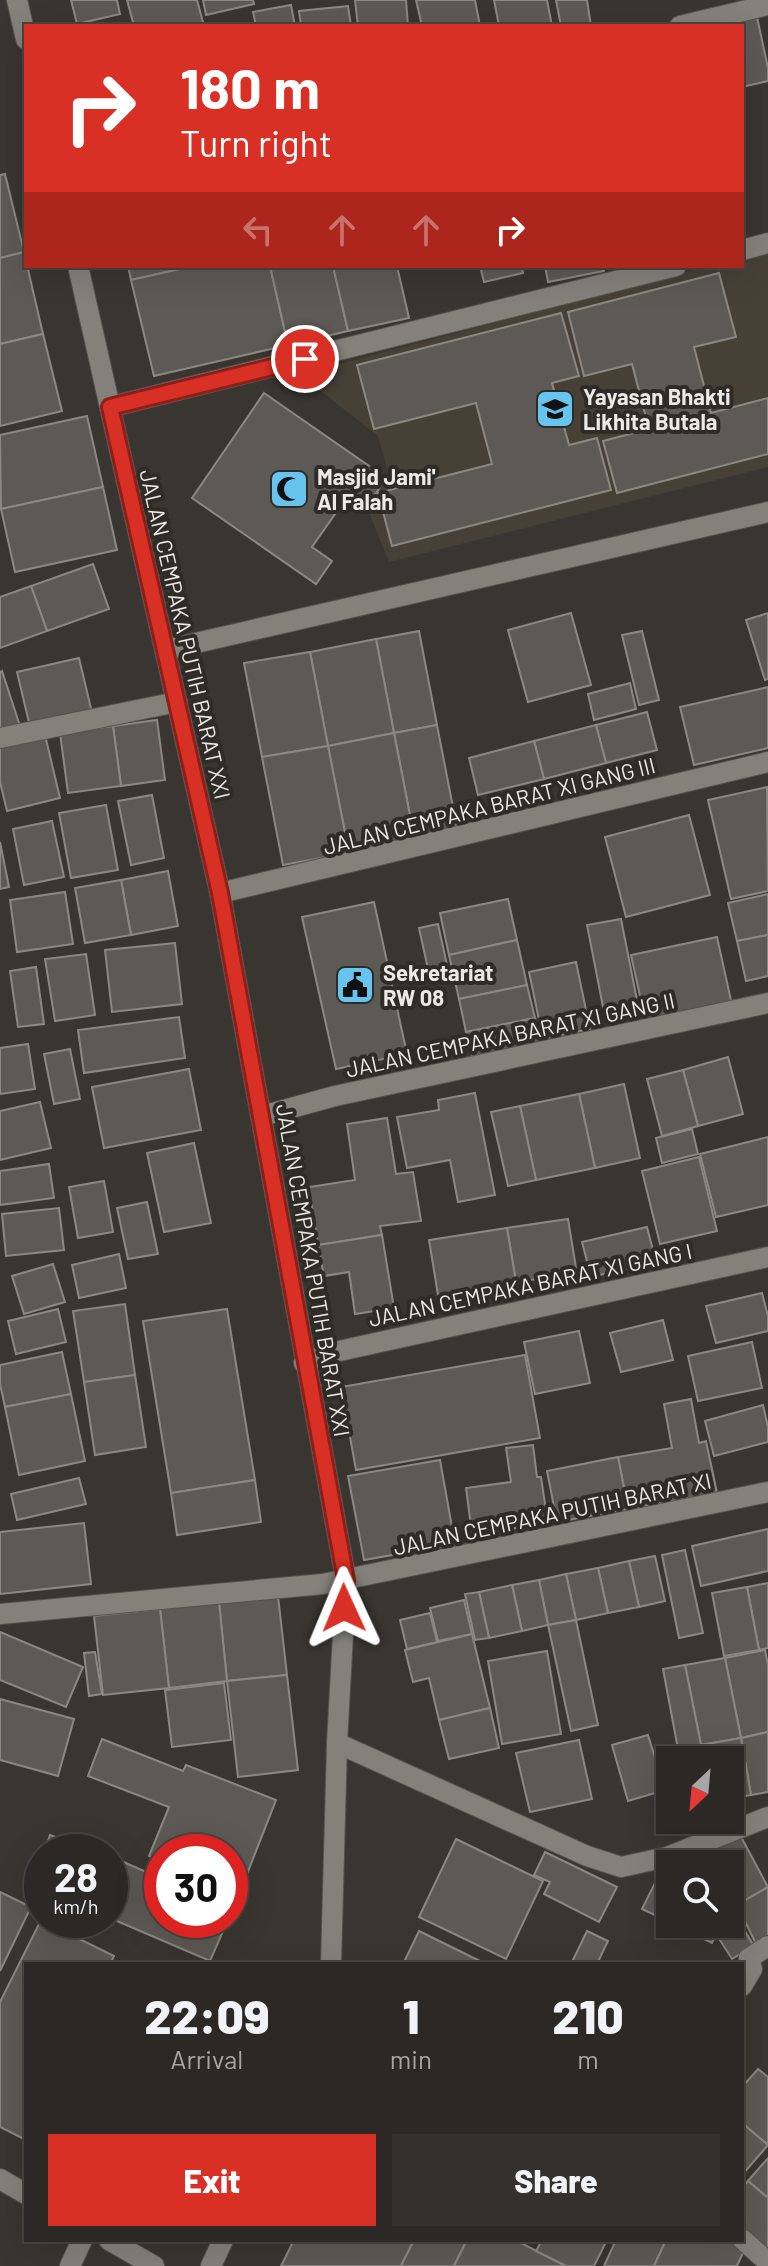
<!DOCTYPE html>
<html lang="en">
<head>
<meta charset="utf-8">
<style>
  body { margin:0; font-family:Barlow,sans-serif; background:#33302d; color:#f1f3f6; height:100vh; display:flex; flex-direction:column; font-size:30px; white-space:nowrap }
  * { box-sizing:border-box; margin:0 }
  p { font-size:26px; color:#a6a6a7 }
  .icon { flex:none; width:44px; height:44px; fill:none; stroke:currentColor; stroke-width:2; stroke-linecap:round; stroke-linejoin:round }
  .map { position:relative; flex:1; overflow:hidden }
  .panel { position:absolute; left:24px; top:1962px; width:720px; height:280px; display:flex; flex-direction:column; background:#2b2825; border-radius:0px; box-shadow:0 8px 32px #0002,0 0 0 2px #474442 }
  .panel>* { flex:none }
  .hud { position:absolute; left:24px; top:24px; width:720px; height:244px; border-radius:0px; box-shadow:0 8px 32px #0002,0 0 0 2px #474442; background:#d93025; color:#fff; overflow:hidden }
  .needle { width:52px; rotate:206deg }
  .tools { position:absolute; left:656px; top:1746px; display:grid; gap:16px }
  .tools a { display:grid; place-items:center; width:88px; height:88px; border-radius:0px; background:#2b2825; box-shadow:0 8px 32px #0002,0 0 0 2px #474442; font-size:40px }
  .speed { position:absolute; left:24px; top:1834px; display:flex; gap:16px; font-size:40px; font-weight:700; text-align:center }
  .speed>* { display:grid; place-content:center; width:104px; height:104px; border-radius:50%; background:#2b2825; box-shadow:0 8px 32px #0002,0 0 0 2px #474442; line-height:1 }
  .speed small { font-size:20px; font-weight:400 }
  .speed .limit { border:12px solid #d22; background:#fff; color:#111 }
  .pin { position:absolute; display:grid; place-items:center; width:68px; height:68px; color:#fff; margin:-34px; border:4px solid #fff; border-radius:50%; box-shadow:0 2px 8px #0007 }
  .me { position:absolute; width:88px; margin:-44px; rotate:359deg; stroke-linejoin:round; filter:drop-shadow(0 0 6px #0008) }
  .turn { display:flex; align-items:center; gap:28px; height:168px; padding:0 24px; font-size:36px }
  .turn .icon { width:104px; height:104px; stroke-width:2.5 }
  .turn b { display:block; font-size:56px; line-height:68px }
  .lanes { display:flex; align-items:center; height:76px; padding:0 24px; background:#0003; justify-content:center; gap:40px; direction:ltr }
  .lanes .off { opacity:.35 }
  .eta { display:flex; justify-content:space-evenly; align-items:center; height:136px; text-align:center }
  .eta b { font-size:48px; font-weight:800; line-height:56px }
  .cta { display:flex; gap:16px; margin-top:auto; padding:16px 24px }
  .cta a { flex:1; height:92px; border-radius:0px; background:#d93025; color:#fff; font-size:32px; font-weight:800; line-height:92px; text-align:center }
  .cta a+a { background:#33302d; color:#f1f3f6 }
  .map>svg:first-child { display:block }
</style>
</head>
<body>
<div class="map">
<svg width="768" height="2266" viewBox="0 0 768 2266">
  <rect width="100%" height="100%" fill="#393631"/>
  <path fill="#464037" d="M 768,250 L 768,467 L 389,562 L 370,515 L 376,497 L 389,476 L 378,436 L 308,381 L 321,369 L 708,266 L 742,266 L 742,257 Z"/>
  <g fill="#5d5a55" stroke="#8b8882" stroke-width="2">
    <path d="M 71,0 L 117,0 L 120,14 L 77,24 Z"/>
    <path d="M 127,0 L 197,0 L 204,26 L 134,26 Z"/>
    <path d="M 203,0 L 253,0 L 254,4 L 206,15 Z"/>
    <path d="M 355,0 L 406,0 L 408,26 L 358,26 Z"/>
    <path d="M 416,0 L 475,0 L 480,26 L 422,26 Z"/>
    <path d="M 494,0 L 547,0 L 552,26 L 499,26 Z"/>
    <path d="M 556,0 L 587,0 L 591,26 L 561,26 Z"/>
    <path d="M 291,5 L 295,26 L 256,26 L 253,12 Z"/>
    <path d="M 348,6 L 351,26 L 301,26 L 299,11 Z"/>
    <path d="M 757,17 L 768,68 L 768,81 L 742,87 L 742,26 L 714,26 Z"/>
    <path d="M 5,174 L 24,252 L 0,258 L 0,175 Z"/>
    <path d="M 24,252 L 43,334 L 0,344 L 0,258 Z"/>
    <path d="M 128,266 L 193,266 L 131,280 Z"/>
    <path d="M 193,266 L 270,266 L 288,345 L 154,376 L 131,280 Z"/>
    <path d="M 270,266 L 333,266 L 348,331 L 288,345 Z"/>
    <path d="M 333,266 L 397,266 L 409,318 L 348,331 Z"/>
    <path d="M 480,266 L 521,266 L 523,273 L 484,282 Z"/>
    <path d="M 545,266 L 603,266 L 604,271 L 548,282 Z"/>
    <path d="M 719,273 L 736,337 L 694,347 L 711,413 L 768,398 L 768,454 L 617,493 L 603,441 L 649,429 L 632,364 L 584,376 L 568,312 Z"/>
    <path d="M 561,313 L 579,376 L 552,383 L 569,445 L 597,438 L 611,490 L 392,546 L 378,493 L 492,464 L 476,403 L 374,429 L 357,365 Z"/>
    <path d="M 43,334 L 62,411 L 0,426 L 0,344 Z"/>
    <path d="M 264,393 L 369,466 L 367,468 L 385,480 L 365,509 L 347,497 L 312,547 L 332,561 L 316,584 L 192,498 Z"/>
    <path d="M 87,416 L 103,487 L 1,509 L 0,435 Z"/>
    <path d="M 103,487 L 117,550 L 15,572 L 1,509 Z"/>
    <path d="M 93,564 L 109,609 L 47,631 L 31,586 Z"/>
    <path d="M 31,586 L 47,631 L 0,648 L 0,597 Z"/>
    <path d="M 571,613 L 591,685 L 528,702 L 508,630 Z"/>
    <path d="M 768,613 L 768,679 L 765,680 L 746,620 Z"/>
    <path d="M 419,631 L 437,725 L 394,733 L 376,639 Z"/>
    <path d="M 642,631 L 659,700 L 639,705 L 622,635 Z"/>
    <path d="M 376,639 L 394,733 L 328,746 L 310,652 Z"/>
    <path d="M 310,652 L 328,746 L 262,757 L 244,663 Z"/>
    <path d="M 79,658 L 93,717 L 31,731 L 17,672 Z"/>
    <path d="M 2,671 L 20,726 L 0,732 L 0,672 Z"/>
    <path d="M 630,683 L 636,709 L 594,720 L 588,694 Z"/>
    <path d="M 768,687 L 768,748 L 694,765 L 680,707 Z"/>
    <path d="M 647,712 L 657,750 L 606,763 L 596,725 Z"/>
    <path d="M 157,720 L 165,780 L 121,786 L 113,726 Z"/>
    <path d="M 437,725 L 458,833 L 415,841 L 394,733 Z"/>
    <path d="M 596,725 L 606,763 L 544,779 L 534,741 Z"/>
    <path d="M 113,726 L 121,786 L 68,793 L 60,733 Z"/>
    <path d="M 394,733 L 415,841 L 349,853 L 328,746 Z"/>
    <path d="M 45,735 L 60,798 L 7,811 L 0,782 L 0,746 Z"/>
    <path d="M 534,741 L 544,779 L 478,795 L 469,758 Z"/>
    <path d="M 328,746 L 349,853 L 283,865 L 262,757 Z"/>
    <path d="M 767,787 L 768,891 L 731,899 L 708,800 Z"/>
    <path d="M 152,795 L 164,858 L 131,865 L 118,801 Z"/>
    <path d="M 106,805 L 118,870 L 71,878 L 59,813 Z"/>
    <path d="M 689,815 L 710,895 L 626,917 L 605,837 Z"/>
    <path d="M 52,821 L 64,877 L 24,885 L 13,829 Z"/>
    <path d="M 0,842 L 9,887 L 0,889 Z"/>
    <path d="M 168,871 L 178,926 L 131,935 L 121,880 Z"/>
    <path d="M 121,880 L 131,935 L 85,943 L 75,888 Z"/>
    <path d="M 65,892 L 73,944 L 17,952 L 10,900 Z"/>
    <path d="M 768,894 L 768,935 L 737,941 L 728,903 Z"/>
    <path d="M 508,899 L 517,940 L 449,955 L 440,913 Z"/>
    <path d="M 374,902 L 407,1054 L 336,1069 L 302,917 Z"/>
    <path d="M 621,919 L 638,1005 L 604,1012 L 587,925 Z"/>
    <path d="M 438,924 L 447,965 L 428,969 L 419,928 Z"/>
    <path d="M 768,935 L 768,976 L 746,981 L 737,941 Z"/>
    <path d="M 717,937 L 732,1005 L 646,1023 L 631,955 Z"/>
    <path d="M 517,940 L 527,985 L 459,999 L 449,955 Z"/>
    <path d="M 175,943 L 182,1004 L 112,1012 L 105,950 Z"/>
    <path d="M 86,954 L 95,1015 L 55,1021 L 45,959 Z"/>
    <path d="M 576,962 L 590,1029 L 543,1039 L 529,972 Z"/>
    <path d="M 36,967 L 44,1024 L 18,1027 L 10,971 Z"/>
    <path d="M 527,985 L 535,1018 L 466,1032 L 459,999 Z"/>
    <path d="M 179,1017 L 185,1058 L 84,1073 L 78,1030 Z"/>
    <path d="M 535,1018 L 541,1045 L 473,1060 L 466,1032 Z"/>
    <path d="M 28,1044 L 35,1089 L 0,1094 L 0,1048 Z"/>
    <path d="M 70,1049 L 80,1099 L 54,1104 L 44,1054 Z"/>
    <path d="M 728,1057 L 743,1114 L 698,1126 L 683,1070 Z"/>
    <path d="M 189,1069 L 201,1130 L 104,1148 L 92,1087 Z"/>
    <path d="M 683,1070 L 698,1126 L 662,1136 L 647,1079 Z"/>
    <path d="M 624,1084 L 640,1158 L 595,1168 L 579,1094 Z"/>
    <path d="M 475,1093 L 495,1195 L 458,1202 L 450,1160 L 407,1168 L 397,1117 L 439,1110 L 438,1100 Z"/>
    <path d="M 579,1094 L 595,1168 L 536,1180 L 520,1106 Z"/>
    <path d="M 40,1102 L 51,1148 L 0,1160 L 0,1111 Z"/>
    <path d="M 520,1106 L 536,1180 L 508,1186 L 491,1112 Z"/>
    <path d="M 387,1118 L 396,1174 L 413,1172 L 421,1221 L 380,1226 L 382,1235 L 318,1245 L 309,1187 L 355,1180 L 347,1124 Z"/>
    <path d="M 692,1129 L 698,1154 L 662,1163 L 656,1138 Z"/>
    <path d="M 768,1137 L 768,1205 L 716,1217 L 700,1154 Z"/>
    <path d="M 194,1143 L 211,1223 L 164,1232 L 147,1153 Z"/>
    <path d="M 699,1157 L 717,1231 L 660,1244 L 642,1171 Z"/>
    <path d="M 49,1164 L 54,1198 L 0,1205 L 0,1171 Z"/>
    <path d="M 104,1181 L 113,1232 L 78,1238 L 69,1187 Z"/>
    <path d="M 147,1202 L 158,1254 L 128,1259 L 117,1208 Z"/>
    <path d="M 59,1208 L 64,1250 L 6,1256 L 2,1214 Z"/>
    <path d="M 568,1219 L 577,1274 L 516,1282 L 507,1228 Z"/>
    <path d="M 647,1227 L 656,1262 L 591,1277 L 582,1242 Z"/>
    <path d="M 507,1228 L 516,1282 L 438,1295 L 429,1240 Z"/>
    <path d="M 382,1235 L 394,1308 L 355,1314 L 349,1272 L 324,1276 L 318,1245 Z"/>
    <path d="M 119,1254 L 126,1288 L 79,1298 L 72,1265 Z"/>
    <path d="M 53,1264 L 65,1302 L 24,1314 L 12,1276 Z"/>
    <path d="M 762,1293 L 768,1316 L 768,1331 L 716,1343 L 706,1306 Z"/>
    <path d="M 125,1304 L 135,1375 L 84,1382 L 73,1311 Z"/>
    <path d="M 58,1309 L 66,1342 L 16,1354 L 8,1321 Z"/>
    <path d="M 227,1309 L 255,1480 L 171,1493 L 143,1321 Z"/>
    <path d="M 663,1320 L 673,1360 L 621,1372 L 610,1333 Z"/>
    <path d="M 579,1331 L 590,1383 L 535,1394 L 524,1342 Z"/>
    <path d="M 752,1342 L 762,1388 L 698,1401 L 688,1356 Z"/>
    <path d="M 62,1352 L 71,1394 L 5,1407 L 0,1384 L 0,1365 Z"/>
    <path d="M 525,1355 L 540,1438 L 356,1470 L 341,1387 Z"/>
    <path d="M 135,1375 L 146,1447 L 95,1455 L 84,1382 Z"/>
    <path d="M 71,1394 L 85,1461 L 19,1475 L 5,1407 Z"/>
    <path d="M 691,1399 L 699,1443 L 706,1441 L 717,1493 L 628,1509 L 618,1457 L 672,1448 L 664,1404 Z"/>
    <path d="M 763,1405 L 768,1427 L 768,1442 L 714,1456 L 705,1421 Z"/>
    <path d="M 533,1445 L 537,1477 L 541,1477 L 548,1524 L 472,1534 L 466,1488 L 511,1482 L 506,1448 Z"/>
    <path d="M 618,1457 L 628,1509 L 557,1522 L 547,1471 Z"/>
    <path d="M 440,1460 L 455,1544 L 364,1560 L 348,1476 Z"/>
    <path d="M 79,1478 L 86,1504 L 17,1520 L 11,1494 Z"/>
    <path d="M 255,1480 L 261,1522 L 177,1535 L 171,1493 Z"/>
    <path d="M 84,1523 L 91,1584 L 0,1594 L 0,1532 Z"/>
    <path d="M 768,1529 L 768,1571 L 701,1586 L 692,1546 Z"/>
    <path d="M 685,1550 L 703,1633 L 679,1638 L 662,1555 Z"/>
    <path d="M 655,1556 L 665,1601 L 639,1607 L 629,1561 Z"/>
    <path d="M 629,1561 L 639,1607 L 608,1613 L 598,1568 Z"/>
    <path d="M 598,1568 L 608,1613 L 576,1620 L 566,1574 Z"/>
    <path d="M 566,1574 L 576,1620 L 548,1625 L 539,1580 Z"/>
    <path d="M 539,1580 L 548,1625 L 522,1631 L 512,1585 Z"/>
    <path d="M 768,1583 L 768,1648 L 759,1650 L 747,1587 Z"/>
    <path d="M 512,1585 L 522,1631 L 489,1638 L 479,1592 Z"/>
    <path d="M 747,1587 L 759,1650 L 724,1656 L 712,1593 Z"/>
    <path d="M 479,1592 L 489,1638 L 475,1640 L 465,1594 Z"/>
    <path d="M 278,1596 L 287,1675 L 227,1681 L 219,1602 Z"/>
    <path d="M 464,1600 L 472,1634 L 438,1641 L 430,1608 Z"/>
    <path d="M 219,1602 L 227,1681 L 169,1688 L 160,1609 Z"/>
    <path d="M 160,1609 L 169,1688 L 103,1695 L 94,1616 Z"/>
    <path d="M 430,1613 L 437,1642 L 407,1649 L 400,1620 Z"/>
    <path d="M 576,1620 L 598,1725 L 571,1731 L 548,1625 Z"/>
    <path d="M 0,1632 L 83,1667 L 66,1707 L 0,1680 Z"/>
    <path d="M 472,1634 L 490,1708 L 439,1720 L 429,1678 L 413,1682 L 405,1650 Z"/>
    <path d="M 765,1650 L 768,1665 L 768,1732 L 741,1738 L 725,1658 Z"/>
    <path d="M 547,1651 L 561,1734 L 502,1744 L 488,1661 Z"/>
    <path d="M 95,1652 L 102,1694 L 89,1696 L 84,1653 Z"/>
    <path d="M 725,1658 L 741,1738 L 701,1745 L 685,1665 Z"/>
    <path d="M 685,1665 L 701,1745 L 678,1749 L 663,1669 Z"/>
    <path d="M 287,1675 L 298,1770 L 238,1777 L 227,1681 Z"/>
    <path d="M 224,1683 L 231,1740 L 172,1747 L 165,1690 Z"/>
    <path d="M 0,1699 L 74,1719 L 58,1776 L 0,1760 Z"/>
    <path d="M 490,1708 L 499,1748 L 449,1759 L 439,1720 Z"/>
    <path d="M 768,1732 L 768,1792 L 751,1795 L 741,1738 Z"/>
    <path d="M 648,1735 L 665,1790 L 628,1801 L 612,1745 Z"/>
    <path d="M 741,1738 L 751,1795 L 730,1799 L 730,1760 L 703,1760 L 701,1745 Z"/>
    <path d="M 102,1739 L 183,1771 L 186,1765 L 276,1800 L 240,1892 L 230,1888 L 230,1852 L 162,1852 L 162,1861 L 149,1856 L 169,1807 L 88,1776 Z"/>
    <path d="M 579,1740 L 592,1799 L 530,1812 L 516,1753 Z"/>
    <path d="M 701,1745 L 703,1760 L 680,1760 L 678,1749 Z"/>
    <path d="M 678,1749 L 680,1760 L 670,1760 L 669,1810 L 658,1753 Z"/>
    <path d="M 739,1833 L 768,1887 L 737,1905 L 730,1892 L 730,1864 L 713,1864 L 706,1852 Z"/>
    <path d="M 50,1835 L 75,1844 L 72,1852 L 44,1852 Z"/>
    <path d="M 456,1839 L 543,1881 L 506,1959 L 419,1917 Z"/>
    <path d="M 545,1852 L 617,1887 L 599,1922 L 544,1894 L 550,1882 L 534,1875 Z"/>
    <path d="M 110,1856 L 162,1879 L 162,1920 L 228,1920 L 210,1961 L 110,1918 Z"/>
    <path d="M 661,1871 L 670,1875 L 670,1904 L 663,1919 L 642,1909 Z"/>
    <path d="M 768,1887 L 768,1939 L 757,1946 L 737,1905 Z"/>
    <path d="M 0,1892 L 31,1907 L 0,1971 Z"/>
    <path d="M 732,1910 L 754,1946 L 732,1959 L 716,1934 L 712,1943 L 673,1924 L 730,1924 L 730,1911 Z"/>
    <path d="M 41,1920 L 114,1956 L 110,1964 L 26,1964 L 26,2134 L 24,2139 L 0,2127 L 0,2002 Z"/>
    <path d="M 419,1931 L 486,1964 L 403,1964 Z"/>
    <path d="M 587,1931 L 608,1941 L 597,1964 L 571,1964 Z"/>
    <path d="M 758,2069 L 768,2077 L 768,2145 L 742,2123 L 742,2087 Z"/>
    <path d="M 742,2123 L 768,2145 L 742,2175 Z"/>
    <path d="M 768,2158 L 768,2198 L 748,2181 Z"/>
    <path d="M 748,2181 L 768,2198 L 768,2256 L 742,2234 L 742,2188 Z"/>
    <path d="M 294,2240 L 414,2240 L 401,2266 L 281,2266 Z"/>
    <path d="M 414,2240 L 467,2240 L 454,2266 L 401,2266 Z"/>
    <path d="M 467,2240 L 515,2240 L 566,2266 L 454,2266 Z"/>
    <path d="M 542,2240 L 607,2240 L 594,2266 L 566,2266 L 536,2251 Z"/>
    <path d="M 616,2240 L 666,2240 L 654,2266 L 604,2266 Z"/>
    <path d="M 666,2240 L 734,2240 L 746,2246 L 737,2266 L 654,2266 Z"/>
  </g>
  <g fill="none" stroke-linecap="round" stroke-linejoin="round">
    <g stroke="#55524f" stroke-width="22">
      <g id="minor">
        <path d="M 17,0 L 26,39"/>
        <path d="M 680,26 L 768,5"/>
        <path d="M 742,250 L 768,243"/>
        <path d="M 78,266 L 220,893 L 346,1580 L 337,1743 L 331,1964"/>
        <path d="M 110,407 L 676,266"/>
        <path d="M 165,650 L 768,512"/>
        <path d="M 0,738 L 177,702"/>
        <path d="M 220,893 L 768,762"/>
        <path d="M 262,1116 L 335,1096 L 768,1003"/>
        <path d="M 304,1363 L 330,1353 L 768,1257"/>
        <path d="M 0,1614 L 323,1584 L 768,1492"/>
        <path d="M 337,1743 L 587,1856 L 621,1867 L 667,1857 L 768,1817"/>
        <path d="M 742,1986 L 752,1969 L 749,1958 L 768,1946"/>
        <path d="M 0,2179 L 26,2194"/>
        <path d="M 742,2239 L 768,2262"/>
        <path d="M 109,2240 L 154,2266"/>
        <path d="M 70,2266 L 82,2240"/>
        <path d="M 211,2266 L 223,2240"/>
      </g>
    </g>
    <use href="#minor" stroke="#84817b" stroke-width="20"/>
  </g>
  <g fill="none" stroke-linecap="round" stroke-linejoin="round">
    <g stroke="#8d1f18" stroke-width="20">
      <path id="route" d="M 305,359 L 110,407 L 220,893 L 346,1580 L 344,1608"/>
    </g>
    <use href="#route" stroke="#d93025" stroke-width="14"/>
  </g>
  <defs>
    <g id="school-square" transform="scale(2)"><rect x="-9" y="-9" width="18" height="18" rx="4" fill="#66c4ef" stroke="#2f2c27"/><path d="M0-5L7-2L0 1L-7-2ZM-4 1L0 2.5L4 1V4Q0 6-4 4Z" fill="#111"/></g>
    <g id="mosque-square" transform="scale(2)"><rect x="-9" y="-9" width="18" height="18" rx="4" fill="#66c4ef" stroke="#2f2c27"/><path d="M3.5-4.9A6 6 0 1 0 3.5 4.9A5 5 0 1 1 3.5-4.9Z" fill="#111"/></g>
    <g id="civic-square" transform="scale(2)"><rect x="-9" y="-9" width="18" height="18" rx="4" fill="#66c4ef" stroke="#2f2c27"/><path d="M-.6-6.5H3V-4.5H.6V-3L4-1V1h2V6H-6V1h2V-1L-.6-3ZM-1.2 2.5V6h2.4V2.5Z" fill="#111"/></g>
  </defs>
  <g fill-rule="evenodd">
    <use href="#school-square" x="555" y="409"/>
    <use href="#mosque-square" x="289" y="489"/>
    <use href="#civic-square" x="355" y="985"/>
  </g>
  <g text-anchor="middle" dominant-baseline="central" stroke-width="8" stroke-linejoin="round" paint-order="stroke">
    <g font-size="22" font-weight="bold" fill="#eceae7" stroke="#2f2c27" text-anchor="start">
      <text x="583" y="396">Yayasan Bhakti<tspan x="583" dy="25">Likhita Butala</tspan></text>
      <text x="317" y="476">Masjid Jami'<tspan x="317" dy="25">Al Falah</tspan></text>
      <text x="383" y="972">Sekretariat<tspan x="383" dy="25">RW 08</tspan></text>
    </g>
    <g font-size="22" fill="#eceae7" stroke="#2f2c27">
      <text transform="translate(186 634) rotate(77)">JALAN CEMPAKA PUTIH BARAT XXI</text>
      <text transform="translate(489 805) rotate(-14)">JALAN CEMPAKA BARAT XI GANG III</text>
      <text transform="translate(510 1034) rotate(-12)">JALAN CEMPAKA BARAT XI GANG II</text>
      <text transform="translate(314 1270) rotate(80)">JALAN CEMPAKA PUTIH BARAT XXI</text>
      <text transform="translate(530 1284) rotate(-12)">JALAN CEMPAKA BARAT XI GANG I</text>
      <text transform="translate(552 1513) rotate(-12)">JALAN CEMPAKA PUTIH BARAT XI</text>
    </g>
  </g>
</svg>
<div class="tools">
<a><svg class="needle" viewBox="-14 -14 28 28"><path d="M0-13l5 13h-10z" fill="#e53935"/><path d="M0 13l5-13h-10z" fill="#a6a6a7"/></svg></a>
<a><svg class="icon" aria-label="search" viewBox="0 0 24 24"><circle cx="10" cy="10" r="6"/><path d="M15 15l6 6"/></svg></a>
</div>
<div class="speed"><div>28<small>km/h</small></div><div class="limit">30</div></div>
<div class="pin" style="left:305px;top:359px;background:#d93025"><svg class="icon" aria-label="arrive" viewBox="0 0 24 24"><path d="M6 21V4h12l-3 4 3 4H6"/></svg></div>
<svg class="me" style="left:344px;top:1608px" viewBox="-20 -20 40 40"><path d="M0-17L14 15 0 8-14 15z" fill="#d93025" stroke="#fff" stroke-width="4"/></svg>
<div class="hud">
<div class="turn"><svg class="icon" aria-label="right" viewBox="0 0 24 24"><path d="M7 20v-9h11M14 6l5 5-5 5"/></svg><div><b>180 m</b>Turn right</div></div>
<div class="lanes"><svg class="icon off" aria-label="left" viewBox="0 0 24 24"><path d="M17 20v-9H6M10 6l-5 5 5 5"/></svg><svg class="icon off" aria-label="ahead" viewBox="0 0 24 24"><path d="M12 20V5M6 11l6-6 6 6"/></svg><svg class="icon off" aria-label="ahead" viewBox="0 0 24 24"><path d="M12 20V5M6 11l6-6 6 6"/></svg><svg class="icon" aria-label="right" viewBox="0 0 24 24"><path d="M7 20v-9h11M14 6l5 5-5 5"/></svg></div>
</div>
<section class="panel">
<div class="eta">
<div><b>22:09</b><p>Arrival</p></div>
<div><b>1</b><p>min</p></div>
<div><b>210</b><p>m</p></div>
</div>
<div class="cta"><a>Exit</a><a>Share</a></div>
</section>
</div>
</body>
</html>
